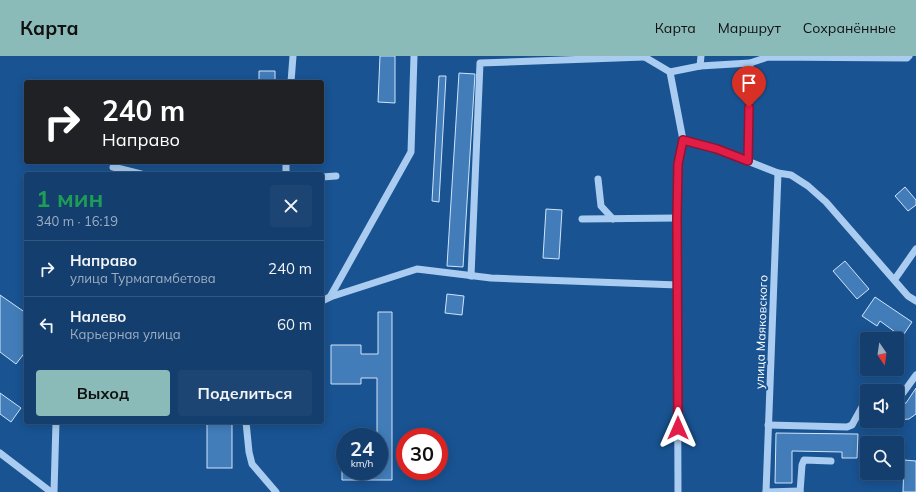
<!DOCTYPE html>
<html lang="ru">
<head>
<meta charset="utf-8">
<style>
  body { margin:0; font-family:Mulish,sans-serif; background:#1c4573; color:#f1f3f6; height:100vh; display:flex; flex-direction:column; font-size:15px; white-space:nowrap }
  * { box-sizing:border-box; margin:0 }
  p { font-size:13px; color:#9daec2 }
  .icon { flex:none; width:22px; height:22px; fill:none; stroke:currentColor; stroke-width:2; stroke-linecap:round; stroke-linejoin:round }
  .map { position:relative; flex:1; overflow:hidden }
  .sheet { position:absolute; left:24px; top:116px; width:300px; height:252px; display:flex; flex-direction:column; background:#133e6e; border-radius:4px; box-shadow:0 2px 10px #0003,0 0 0 1px #325781 }
  .sheet>* { flex:none }
  .banner { position:absolute; left:24px; top:24px; width:300px; height:84px; border-radius:4px; box-shadow:0 2px 10px #0003,0 0 0 1px #325781; background:#202124; color:#fff; overflow:hidden }
  .needle { width:26px; rotate:167deg }
  .buttons { position:absolute; left:860px; top:276px; display:grid; gap:8px }
  .buttons a { display:grid; place-items:center; width:44px; height:44px; border-radius:4px; background:#133e6e; box-shadow:0 2px 10px #0003,0 0 0 1px #325781; font-size:20px }
  .speed { position:absolute; left:336px; top:372px; display:flex; gap:8px; font-size:20px; font-weight:700; text-align:center }
  .speed>* { display:grid; place-content:center; width:52px; height:52px; border-radius:50%; background:#133e6e; box-shadow:0 2px 10px #0003,0 0 0 1px #325781; line-height:1 }
  .speed small { font-size:10px; font-weight:400 }
  .speed .limit { border:6px solid #d22; background:#fff; color:#111 }
  .pin { position:absolute; display:grid; place-items:center; width:34px; height:34px; color:#fff; margin:-41px -17px; border-radius:50% 50% 50% 0; rotate:-45deg; box-shadow:0 0 4px #0007 }
  .pin .icon { rotate:45deg }
  .me { position:absolute; width:44px; margin:-22px; rotate:0deg; stroke-linejoin:round; filter:drop-shadow(0 0 3px #0008) }
  .turn { display:flex; align-items:center; gap:14px; height:84px; padding:0 12px; font-size:18px }
  .turn .icon { width:52px; height:52px; stroke-width:2.5 }
  .turn b { display:block; font-size:28px; line-height:34px }
  .round { display:grid; place-items:center; flex:none; width:42px; height:42px; border-radius:4px; background:#1c4573 }
  .head { display:flex; align-items:center; justify-content:space-between; height:68px; padding:0 12px }
  h1 { font-size:24px; font-weight:700; line-height:30px; color:#1e9e55 }
  .action { display:flex; gap:8px; margin-top:auto; padding:8px 12px }
  .action a { flex:1; height:46px; border-radius:4px; background:#8bbbb9; color:#111; font-size:16px; font-weight:700; line-height:46px; text-align:center }
  .action a+a { background:#1c4573; color:#f1f3f6 }
  ul { padding:0; list-style:none }
  li { display:flex; align-items:center; gap:12px; height:56px; padding:0 12px; border-top:1px solid #325781 }
  li div { flex:1 }
  li b { display:block; font-size:15px }
  li em { font-style:normal }
  header { display:flex; align-items:center; gap:24px; box-sizing:border-box; height:56px; padding:0 20px; background:#8bbbb9; color:#111 }
  header strong { font-size:19px }
  nav { display:flex; gap:22px; margin-inline-start:auto; font-size:14px }
  .map>svg:first-child { display:block }
</style>
</head>
<body>
<header>
<strong>Карта</strong>
<nav><a>Карта</a><a>Маршрут</a><a>Сохранённые</a></nav>
</header>
<div class="map">
<svg width="916" height="436" viewBox="0 0 916 436">
  <rect width="100%" height="100%" fill="#195392"/>
  <g fill="#427db9" stroke="#cfe5fb">
    <path d="M 380,0 L 395,0 L 395,47 L 378,46 Z"/>
    <path d="M 259,15 L 275,15 L 275,25 L 259,26 Z"/>
    <path d="M 459,17 L 475,18 L 463,211 L 447,210 Z"/>
    <path d="M 439,20 L 446,20 L 439,146 L 432,145 Z"/>
    <path d="M 905,131 L 916,144 L 916,149 L 908,155 L 895,140 Z"/>
    <path d="M 546,153 L 562,154 L 559,203 L 543,202 Z"/>
    <path d="M 845,205 L 869,233 L 857,243 L 833,215 Z"/>
    <path d="M 447,238 L 464,240 L 462,259 L 445,257 Z"/>
    <path d="M 0,239 L 26,257 L 26,295 L 16,308 L 0,296 Z"/>
    <path d="M 875,241 L 912,266 L 902,281 L 880,265 L 877,270 L 862,260 Z"/>
    <path d="M 378,256 L 392,256 L 392,424 L 342,424 L 342,415 L 379,415 L 379,381 L 377,381 L 377,322 L 361,322 L 361,328 L 331,328 L 331,289 L 361,289 L 361,298 L 378,298 Z"/>
    <path d="M 916,332 L 916,358 L 909,363 L 897,364 L 897,349 L 906,347 Z"/>
    <path d="M 0,337 L 21,352 L 11,366 L 0,358 Z"/>
    <rect x="207" y="368" width="25" height="44"/>
    <path d="M 776,377 L 858,378 L 857,402 L 842,402 L 842,396 L 792,395 L 792,427 L 775,427 Z"/>
    <path d="M 904,404 L 916,405 L 916,436 L 903,436 Z"/>
  </g>
  <g fill="none" stroke-linecap="round" stroke-linejoin="round">
    <g stroke="#a9ccf0" stroke-width="7">
      <path d="M 643,0 L 670,16 L 683,84 L 717,93 L 778,117 L 791,119 L 808,130 L 826,146 L 908,240 L 916,245"/>
      <path d="M 700,10 L 701,0"/>
      <path d="M 670,16 L 700,10 L 750,7"/>
      <path d="M 291,26 L 293,0"/>
      <path d="M 748,105 L 750,7 L 768,1 L 907,2 L 909,0"/>
      <path d="M 113,111 L 141,118"/>
      <path d="M 286,118 L 286,106"/>
      <path d="M 322,121 L 336,120"/>
      <path d="M 598,123 L 601,150 L 613,163"/>
      <path d="M 582,163 L 677,162"/>
      <path d="M 471,220 L 480,7 L 644,1"/>
      <path d="M 895,223 L 916,193"/>
      <path d="M 330,241 L 417,213 L 491,222 L 678,229"/>
      <path d="M 322,245 L 330,241 L 411,96 L 414,0"/>
      <path d="M 897,340 L 903,337 L 916,319"/>
      <path d="M 246,366 L 249,396 L 252,408 L 276,436"/>
      <path d="M 768,369 L 847,371 L 852,369 L 862,351 L 867,347"/>
      <path d="M 0,397 L 51,436"/>
      <path d="M 54,436 L 56,366"/>
      <path d="M 678,436 L 677,162 L 678,108 L 683,84"/>
      <path d="M 766,436 L 778,117"/>
      <path d="M 766,436 L 800,435"/>
      <path d="M 800,436 L 802,409 L 804,404 L 831,405"/>
    </g>
  </g>
  <g fill="none" stroke-linecap="round" stroke-linejoin="round">
    <g stroke="#92132f" stroke-width="10">
      <path id="route" d="M 678,372 L 677,162 L 678,108 L 683,84 L 717,93 L 748,105 L 749,51"/>
    </g>
    <use href="#route" stroke="#e11d48" stroke-width="7"/>
  </g>
  <g text-anchor="middle" dominant-baseline="central" stroke-width="4" stroke-linejoin="round" paint-order="stroke">
    <g font-size="12" fill="#fff" stroke="#195392">
      <text transform="translate(761 276) rotate(-88)">улица Маяковского</text>
    </g>
  </g>
</svg>
<div class="buttons">
<a><svg class="needle" viewBox="-14 -14 28 28"><path d="M0-13l5 13h-10z" fill="#e53935"/><path d="M0 13l5-13h-10z" fill="#9daec2"/></svg></a>
<a><svg class="icon" aria-label="sound" viewBox="0 0 24 24"><path d="M4 9h4l5-4v14l-5-4H4zM17 9q2 3 0 6"/></svg></a>
<a><svg class="icon" aria-label="search" viewBox="0 0 24 24"><circle cx="10" cy="10" r="6"/><path d="M15 15l6 6"/></svg></a>
</div>
<div class="speed"><div>24<small>km/h</small></div><div class="limit">30</div></div>
<div class="pin" style="left:749px;top:51px;background:#d93025"><svg class="icon" aria-label="arrive" viewBox="0 0 24 24"><path d="M6 21V4h12l-3 4 3 4H6"/></svg></div>
<svg class="me" style="left:678px;top:372px" viewBox="-20 -20 40 40"><path d="M0-17L14 15 0 8-14 15z" fill="#e11d48" stroke="#fff" stroke-width="4"/></svg>
<div class="banner">
<div class="turn"><svg class="icon" aria-label="right" viewBox="0 0 24 24"><path d="M7 20v-9h11M14 6l5 5-5 5"/></svg><div><b>240 m</b>Направо</div></div>
</div>
<section class="sheet">
<div class="head"><div><h1>1 мин</h1><p>340 m · 16:19</p></div><a class="round"><svg class="icon" aria-label="close" viewBox="0 0 24 24"><path d="M6 6l12 12M18 6L6 18"/></svg></a></div>
<ul>
<li><svg class="icon" aria-label="right" viewBox="0 0 24 24"><path d="M7 20v-9h11M14 6l5 5-5 5"/></svg><div><b>Направо</b><p>улица Турмагамбетова</p></div><em>240 m</em></li>
<li><svg class="icon" aria-label="left" viewBox="0 0 24 24"><path d="M17 20v-9H6M10 6l-5 5 5 5"/></svg><div><b>Налево</b><p>Карьерная улица</p></div><em>60 m</em></li>
</ul>
<div class="action"><a>Выход</a><a>Поделиться</a></div>
</section>
</div>
</body>
</html>
